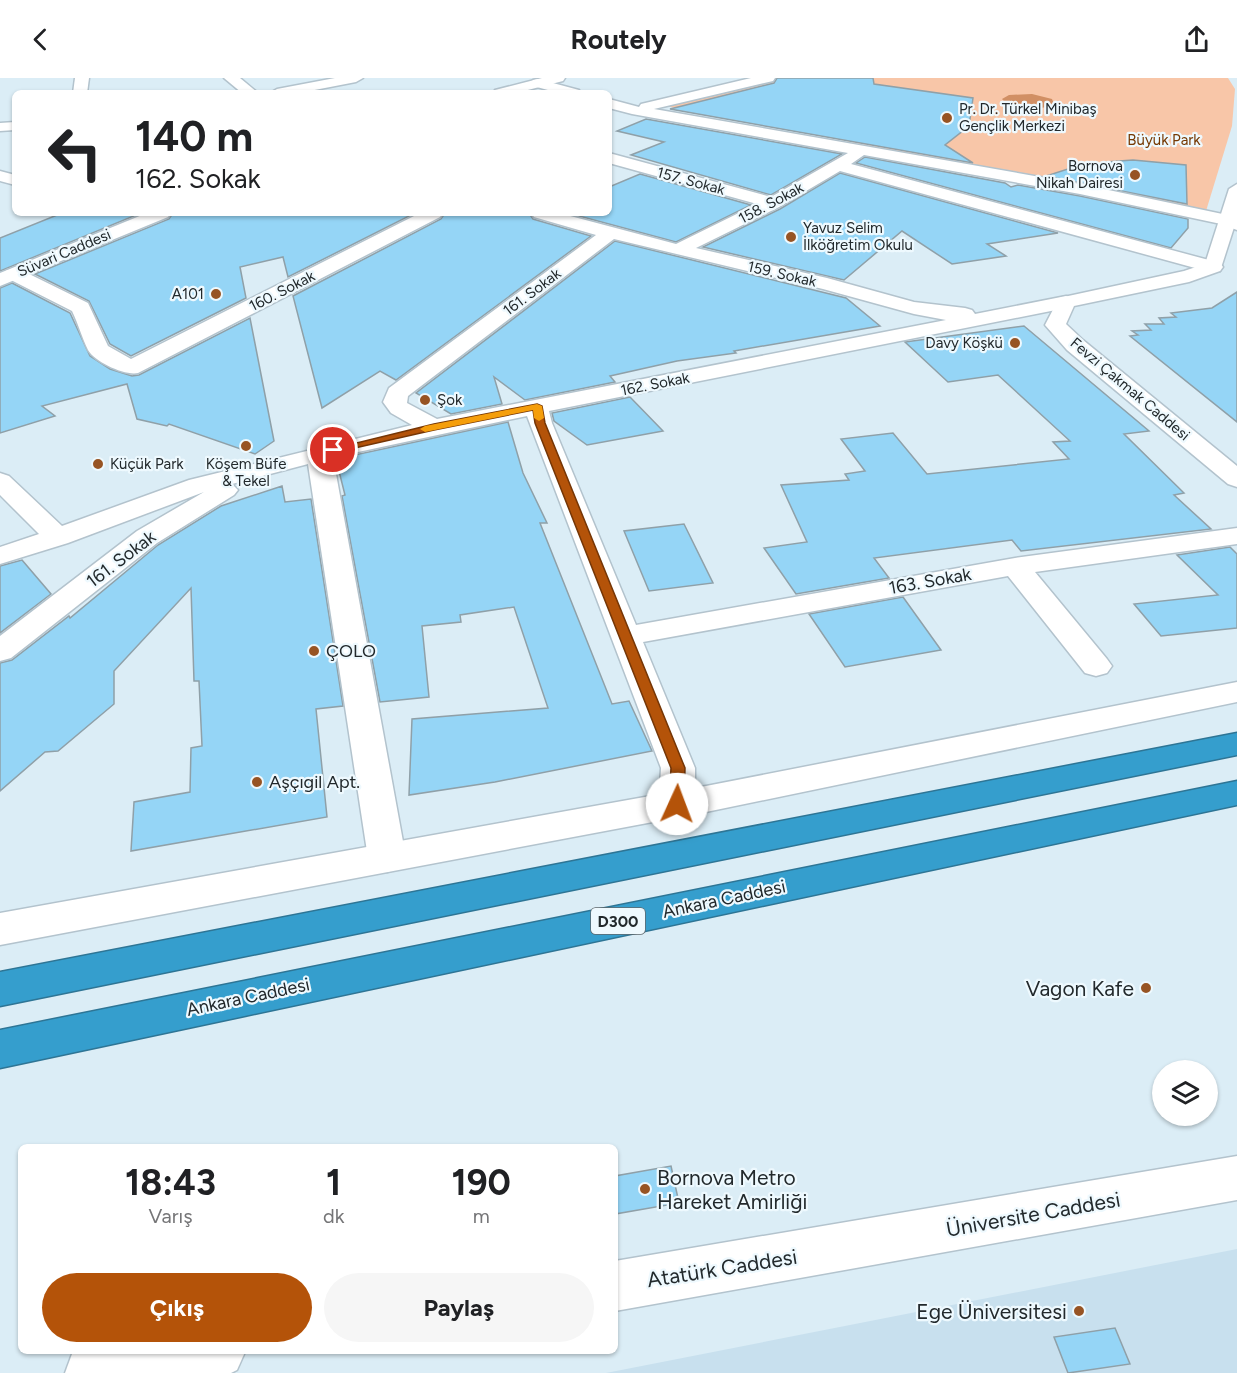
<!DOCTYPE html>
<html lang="tr">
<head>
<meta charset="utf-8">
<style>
  body { margin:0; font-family:Figtree,sans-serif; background:#f6f6f6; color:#202124; height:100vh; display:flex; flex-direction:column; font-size:22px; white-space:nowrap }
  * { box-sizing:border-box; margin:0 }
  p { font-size:20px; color:#757577 }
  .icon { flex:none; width:33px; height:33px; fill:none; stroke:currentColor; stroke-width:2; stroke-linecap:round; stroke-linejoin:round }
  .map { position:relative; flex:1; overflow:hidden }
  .panel { position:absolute; left:18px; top:1066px; width:600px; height:210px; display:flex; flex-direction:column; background:#fff; border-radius:9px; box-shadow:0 2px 4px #0004 }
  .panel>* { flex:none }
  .hud { position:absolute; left:12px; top:12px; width:600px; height:126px; border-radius:9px; box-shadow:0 2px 4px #0004; background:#fff; color:#202124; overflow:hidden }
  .fabs { position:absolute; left:1152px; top:982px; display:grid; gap:12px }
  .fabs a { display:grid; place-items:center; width:66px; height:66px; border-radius:50%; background:#fff; box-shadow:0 2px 4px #0004; font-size:30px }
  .pin { position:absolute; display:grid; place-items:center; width:51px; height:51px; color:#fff; margin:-26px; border:3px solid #fff; border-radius:50%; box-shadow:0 2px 6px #0007 }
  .me { position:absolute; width:66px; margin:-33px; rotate:2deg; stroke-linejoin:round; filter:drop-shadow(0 0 4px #0008) }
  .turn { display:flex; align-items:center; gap:21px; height:126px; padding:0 24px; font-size:27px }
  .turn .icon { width:78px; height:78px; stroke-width:2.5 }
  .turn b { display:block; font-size:42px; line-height:51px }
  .eta { display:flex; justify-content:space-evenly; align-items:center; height:102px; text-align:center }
  .eta b { font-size:36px; font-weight:700; line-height:42px }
  .action { display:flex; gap:12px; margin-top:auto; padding:12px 24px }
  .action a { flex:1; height:69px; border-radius:36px; background:#b45309; color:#fff; font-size:24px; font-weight:700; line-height:69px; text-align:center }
  .action a+a { background:#f6f6f6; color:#202124 }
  header { display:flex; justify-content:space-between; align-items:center; height:78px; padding:0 24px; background:#fff; font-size:27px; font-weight:700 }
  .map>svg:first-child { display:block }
</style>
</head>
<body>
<header><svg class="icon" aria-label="back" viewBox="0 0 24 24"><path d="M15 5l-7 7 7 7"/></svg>Routely<svg class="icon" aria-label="share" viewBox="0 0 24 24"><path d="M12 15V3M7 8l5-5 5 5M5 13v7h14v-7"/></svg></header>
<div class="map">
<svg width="1237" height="1295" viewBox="0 0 1237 1295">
  <rect width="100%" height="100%" fill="#dbedf6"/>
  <path fill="#c8e0ee" d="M 1237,1171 L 1237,1295 L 606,1295 Z"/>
  <path fill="#f8c6a8" d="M 776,0 L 1228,0 L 1235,11 L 1232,48 L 1206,133 L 660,27 Z"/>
  <path fill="#d18f64" d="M 1032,16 L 1052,21 L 1054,26 C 1041,33 1012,33 1002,21 L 1009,17 Z"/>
  <g fill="#95d5f6" stroke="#8fa0a8" stroke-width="1.5">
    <path d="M 777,0 L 873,0 L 874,6 L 973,20 L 969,48 L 945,67 L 973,85 L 670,31 L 774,5 Z"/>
    <path d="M 646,41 L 842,76 L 771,117 L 631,77 L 664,64 L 617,53 Z"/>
    <path d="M 865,79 L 1005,105 L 1011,109 L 1018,107 L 1080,118 L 1188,141 L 1188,150 L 1171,170 L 856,85 Z"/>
    <path d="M 1133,82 L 1186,87 L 1187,126 L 1046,98 L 1071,90 L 1085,90 L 1105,84 Z"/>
    <path d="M 840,95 L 1058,155 L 987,166 L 1006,178 L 952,186 L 902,153 L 844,202 L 703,169 L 780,131 Z"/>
    <path d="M 640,96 L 751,127 L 676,164 L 568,135 L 609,135 L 609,109 Z"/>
    <path d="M 62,135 L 141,135 L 0,193 L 0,160 Z"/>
    <path d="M 173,135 L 415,135 L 288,199 L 283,179 L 240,189 L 246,220 L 131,278 L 110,266 L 89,223 L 35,196 L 169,141 Z"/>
    <path d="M 445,135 L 529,135 L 533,141 L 591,158 L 396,302 L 380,293 L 322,330 L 293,218 L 441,141 Z"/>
    <path d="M 615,163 L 846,220 L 880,248 L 734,273 L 736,275 L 677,283 L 610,298 L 615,304 L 525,322 L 494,299 L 502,326 L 451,336 L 416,315 Z"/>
    <path d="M 12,205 L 70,235 L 90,278 L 110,291 L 132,298 L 139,297 L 250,240 L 274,363 L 255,376 L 169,346 L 167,348 L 137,341 L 127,306 L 42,328 L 55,338 L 0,355 L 0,210 Z"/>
    <path d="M 1237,214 L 1237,344 L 1130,258 L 1138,257 L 1132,253 L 1151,252 L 1145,246 L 1164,246 L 1159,240 L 1176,239 L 1171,235 L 1212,230 Z"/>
    <path d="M 1024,248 L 1149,353 L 1124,356 L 1184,415 L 1174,417 L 1211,451 L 1021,473 L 1012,462 L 874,480 L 889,500 L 796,516 L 764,470 L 807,464 L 781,407 L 849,402 L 845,396 L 865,393 L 841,361 L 893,355 L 927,396 L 1069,381 L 1053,364 L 1070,363 L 998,297 L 948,304 L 905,264 Z"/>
    <path d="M 630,319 L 663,353 L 587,367 L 554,343 L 552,335 Z"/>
    <path d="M 508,344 L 523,395 L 547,445 L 540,445 L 612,626 L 629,623 L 652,673 L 495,704 L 409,717 L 412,641 L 548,630 L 514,529 L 460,537 L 461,544 L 422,548 L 429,619 L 380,624 L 342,418 L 345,417 L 336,381 Z"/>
    <path d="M 282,408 L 285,424 L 311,421 L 343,628 L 316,631 L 327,739 L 131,773 L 134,724 L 190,714 L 191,670 L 202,668 L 199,603 L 194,603 L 191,510 L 114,593 L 114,626 L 58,673 L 45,674 L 0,713 L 0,585 L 12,582 L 69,538 L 70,540 L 158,467 L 221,428 Z"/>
    <path d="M 684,446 L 713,505 L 649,513 L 624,453 Z"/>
    <path d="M 1230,469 L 1237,476 L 1237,550 L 1161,558 L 1134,526 L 1218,517 L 1177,477 Z"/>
    <path d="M 22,482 L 51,516 L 0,555 L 0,488 Z"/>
    <path d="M 903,519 L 941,572 L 845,589 L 809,536 Z"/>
    <path d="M 671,1088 L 679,1125 L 615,1136 L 615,1098 Z"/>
    <path d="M 1115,1250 L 1130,1286 L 1068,1295 L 1054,1259 Z"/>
  </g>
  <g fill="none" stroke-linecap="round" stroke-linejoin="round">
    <g stroke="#b3c3cd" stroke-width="3">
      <g id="street">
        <path d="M 75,0 L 89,0 L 87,15 L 73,15 Z"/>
        <path d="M 224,0 L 240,0 L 258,15 L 242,15 Z"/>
        <path d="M 335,0 L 363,0 L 356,4 L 299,15 L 270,15 L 277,11 Z"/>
        <path d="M 751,0 L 775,0 L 773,3 L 654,31 L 1080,106 L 1232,138 L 1237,140 L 1237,152 L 1221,146 L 1080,116 L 864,77 L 851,86 L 1220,185 L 1223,189 L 1220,193 L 1206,193 L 840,93 L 779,129 L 696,170 L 827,200 L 914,224 L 965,230 L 972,232 L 975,236 L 1066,218 L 1073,220 L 1076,224 L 1073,228 L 1066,230 L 549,333 L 552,345 L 636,547 L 1015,480 L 1237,450 L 1237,466 L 1035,494 L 1107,581 L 1112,588 L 1107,595 L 1096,598 L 1085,595 L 1008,498 L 643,564 L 695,690 L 695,726 L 690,735 L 677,739 L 664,735 L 659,726 L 661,690 L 527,338 L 330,380 L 334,385 L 406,780 L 400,790 L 387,794 L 374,790 L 368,780 L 308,386 L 232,406 L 238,412 L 234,417 L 157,465 L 11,580 L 0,583 L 0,558 L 137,453 L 204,414 L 68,465 L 0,486 L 0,469 L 39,456 L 0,417 L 0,395 L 9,398 L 62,448 L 189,402 L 412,347 L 391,335 L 383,324 L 389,310 L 596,157 L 534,139 L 531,135 L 559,135 L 676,166 L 757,126 L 609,85 L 609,75 L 771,119 L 848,75 L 632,36 L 609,30 L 609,21 L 639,29 L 641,26 ZM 614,161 L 823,211 L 914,236 L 946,242 L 437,341 L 407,325 L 408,318 Z"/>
        <path d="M 538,1 L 579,12 L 581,15 L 559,15 L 533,8 L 531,5 L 533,2 Z"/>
        <path d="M 15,44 L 15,52 L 0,53 L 0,45 Z"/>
        <path d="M 0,93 L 15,97 L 15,107 L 0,103 Z"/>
        <path d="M 420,135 L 443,135 L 440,139 L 138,295 C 125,298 95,284 88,272 C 82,260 78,245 72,233 L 7,200 L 4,196 L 7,192 L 21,192 L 88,225 L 108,268 L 131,281 Z"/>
      </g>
    </g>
    <g stroke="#b3c3cd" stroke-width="3">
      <g id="secondary">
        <path d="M 542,0 L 565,0 L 563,3 L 516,15 L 493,15 L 495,12 Z"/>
        <path d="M 1237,106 L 1237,140 L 1220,193 L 1189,204 L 1074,228 L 1066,246 L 1083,262 L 1237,388 L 1237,409 L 1228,406 L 1067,272 L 1045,247 L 1059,220 L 1184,193 L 1205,186 L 1229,111 Z"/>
        <path d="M 147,135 L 171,135 L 168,139 L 0,208 L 0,195 Z"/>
        <path d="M 1237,604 L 1237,624 L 706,734 L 0,867 L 0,835 L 706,708 Z"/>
        <path d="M 1237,1078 L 1237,1122 L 615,1233 L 615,1183 Z"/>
        <path d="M 79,1274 L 245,1274 L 237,1292 L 231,1295 L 65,1295 L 72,1276 Z"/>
      </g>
    </g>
    <g stroke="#2e7595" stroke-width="3">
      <g id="highway">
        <path d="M 1237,655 L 1237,677 L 0,928 L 0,894 Z"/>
        <path d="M 1237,703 L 1237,727 L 0,990 L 0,952 Z"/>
      </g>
    </g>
    <use href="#street" fill="#fff" fill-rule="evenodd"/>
    <use href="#secondary" fill="#fff" fill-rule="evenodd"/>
    <use href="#highway" fill="#359ecd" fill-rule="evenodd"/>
  </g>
  <path fill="#b45309" stroke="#753606" stroke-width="1.5" d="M 537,326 L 542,328 L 545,345 L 685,690 L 684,726 L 682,730 L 677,731 L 669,726 L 671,690 L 535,345 L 533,332 L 434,352 L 333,375 L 328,372 L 434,346 Z"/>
  <path fill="#f59e0b" d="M 537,326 L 542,328 L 544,340 L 539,343 L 534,340 L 533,332 L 425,354 L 420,351 L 425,348 Z"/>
  <g fill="#975424" stroke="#eef9fe" stroke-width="2">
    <circle cx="947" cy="40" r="6"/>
    <circle cx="1135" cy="97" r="6"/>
    <circle cx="791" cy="159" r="6"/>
    <circle cx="216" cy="216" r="6"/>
    <circle cx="1015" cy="265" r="6"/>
    <circle cx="425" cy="322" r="6"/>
    <circle cx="246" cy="368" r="6"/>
    <circle cx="98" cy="386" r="6"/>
    <circle cx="314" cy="573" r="6"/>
    <circle cx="257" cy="704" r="6"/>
    <circle cx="1146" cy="910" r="6"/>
    <circle cx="645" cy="1111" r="6"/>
    <circle cx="1079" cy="1233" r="6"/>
  </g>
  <g text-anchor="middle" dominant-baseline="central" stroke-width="4.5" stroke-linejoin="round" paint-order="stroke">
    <g font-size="15" fill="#22292c" stroke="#eef9fe" text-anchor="start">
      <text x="959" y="31">Pr. Dr. Türkel Minibaş<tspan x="959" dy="17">Gençlik Merkezi</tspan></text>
      <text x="1123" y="88" text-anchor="end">Bornova<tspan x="1123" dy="17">Nikah Dairesi</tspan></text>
      <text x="803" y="150">Yavuz Selim<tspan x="803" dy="17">İlköğretim Okulu</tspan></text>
      <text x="204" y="216" text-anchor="end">A101</text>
      <text x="1003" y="265" text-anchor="end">Davy Köşkü</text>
      <text x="437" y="322">Şok</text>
      <text x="110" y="386">Küçük Park</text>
      <text x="246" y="386" text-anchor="middle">Köşem Büfe<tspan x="246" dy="17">&amp; Tekel</tspan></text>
    </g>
    <g font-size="15" fill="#763903" stroke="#eef9fe">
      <text x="1164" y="62">Büyük Park</text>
    </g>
    <g font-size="15" fill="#22292c" stroke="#eef9fe">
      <text transform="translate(691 103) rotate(15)">157. Sokak</text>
      <text transform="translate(771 125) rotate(-28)">158. Sokak</text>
      <text transform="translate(64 175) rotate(-23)">Süvari Caddesi</text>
      <text transform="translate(782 196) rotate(13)">159. Sokak</text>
      <text transform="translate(282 213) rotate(-27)">160. Sokak</text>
      <text transform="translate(532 214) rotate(-37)">161. Sokak</text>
      <text transform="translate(655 306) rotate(-11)">162. Sokak</text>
      <text transform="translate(1130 311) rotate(40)">Fevzi Çakmak Caddesi</text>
    </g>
    <rect fill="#eef9fe" stroke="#5f676b" stroke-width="1.5" x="591" y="830" width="54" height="26" rx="4.5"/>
    <g font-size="16" font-weight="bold" fill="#22292c">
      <text x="618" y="843">D300</text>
    </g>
    <g font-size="18" fill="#22292c" stroke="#eef9fe">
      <text transform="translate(121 481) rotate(-37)">161. Sokak</text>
      <text transform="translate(930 503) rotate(-10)">163. Sokak</text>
      <text transform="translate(724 821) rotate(-12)">Ankara Caddesi</text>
      <text transform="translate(248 919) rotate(-12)">Ankara Caddesi</text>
    </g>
    <g font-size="18" fill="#22292c" stroke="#eef9fe" text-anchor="start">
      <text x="326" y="573">ÇOLO</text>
      <text x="269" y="704">Aşçıgil Apt.</text>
    </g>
    <g font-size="21" fill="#22292c" stroke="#eef9fe" text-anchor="end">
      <text x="1134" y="910">Vagon Kafe</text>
      <text x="657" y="1099" text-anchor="start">Bornova Metro<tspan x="657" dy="24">Hareket Amirliği</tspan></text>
      <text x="1067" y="1233">Ege Üniversitesi</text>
    </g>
    <g font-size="21" fill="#22292c" stroke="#eef9fe">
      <text transform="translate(1033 1136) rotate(-10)">Üniversite Caddesi</text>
      <text transform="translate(722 1190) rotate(-9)">Atatürk Caddesi</text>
    </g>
  </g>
</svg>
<div class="fabs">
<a><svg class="icon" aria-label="layers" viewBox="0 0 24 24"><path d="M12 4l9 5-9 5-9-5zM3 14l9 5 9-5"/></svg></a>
</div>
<div class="pin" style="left:333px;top:372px;background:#d93025"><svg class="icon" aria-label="arrive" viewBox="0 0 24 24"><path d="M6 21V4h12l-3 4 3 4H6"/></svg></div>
<svg class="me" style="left:677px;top:726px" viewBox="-20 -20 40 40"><circle r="19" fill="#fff"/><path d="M0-13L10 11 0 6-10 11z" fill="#b45309"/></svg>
<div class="hud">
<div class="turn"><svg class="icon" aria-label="left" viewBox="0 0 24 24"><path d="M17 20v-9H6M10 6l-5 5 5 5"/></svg><div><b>140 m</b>162. Sokak</div></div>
</div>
<section class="panel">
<div class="eta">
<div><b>18:43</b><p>Varış</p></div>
<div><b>1</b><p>dk</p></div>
<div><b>190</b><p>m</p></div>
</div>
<div class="action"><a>Çıkış</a><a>Paylaş</a></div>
</section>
</div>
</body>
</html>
